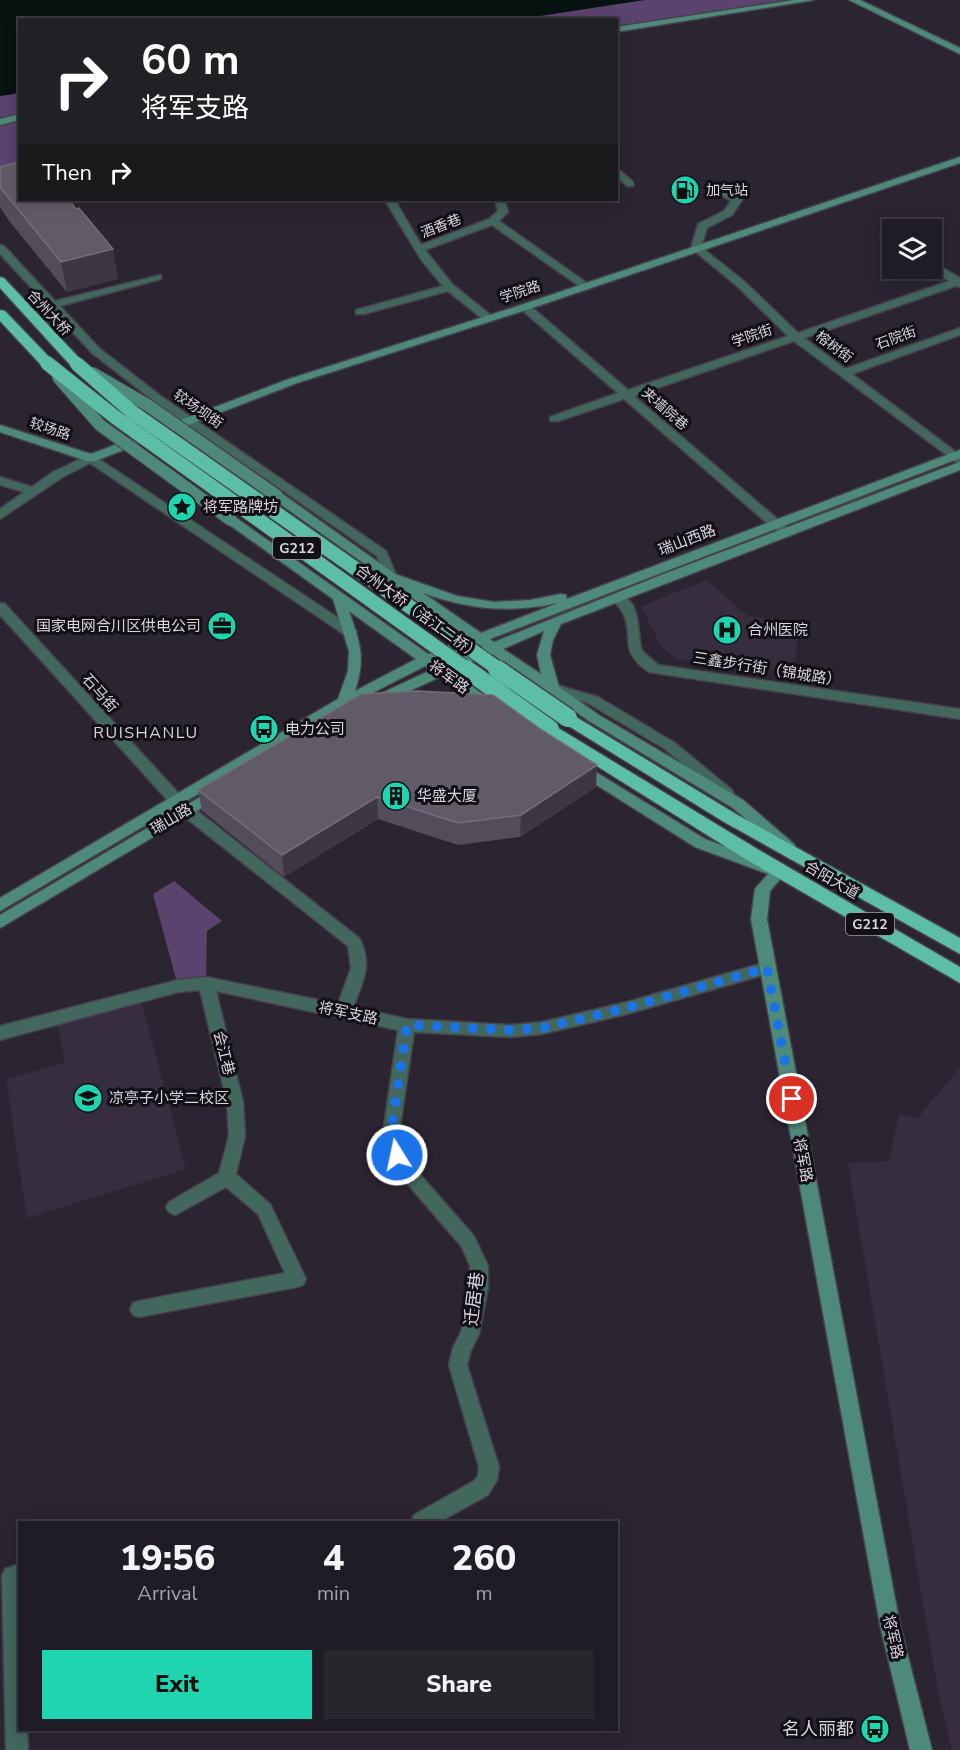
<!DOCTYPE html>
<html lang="en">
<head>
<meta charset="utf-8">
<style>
  body { margin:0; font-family:"Nunito Sans","Noto Sans SC",sans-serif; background:#28252d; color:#f1f3f6; height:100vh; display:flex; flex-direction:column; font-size:22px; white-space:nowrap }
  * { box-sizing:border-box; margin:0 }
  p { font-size:20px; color:#a2a1a7 }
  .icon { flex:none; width:33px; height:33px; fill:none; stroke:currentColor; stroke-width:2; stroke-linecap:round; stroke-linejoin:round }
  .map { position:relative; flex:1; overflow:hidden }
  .side { position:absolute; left:18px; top:1521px; width:600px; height:210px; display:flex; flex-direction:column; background:#201c25; border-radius:0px; box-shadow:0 3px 15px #0003,0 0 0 2px #3d3a42 }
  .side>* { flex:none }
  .guide { position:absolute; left:18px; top:18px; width:600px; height:183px; border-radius:0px; box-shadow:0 3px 15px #0003,0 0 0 2px #3d3a42; background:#202124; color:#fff; overflow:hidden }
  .tools { position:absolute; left:882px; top:219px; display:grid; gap:12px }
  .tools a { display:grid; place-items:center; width:60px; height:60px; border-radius:0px; background:#201c25; box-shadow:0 3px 15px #0003,0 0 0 2px #3d3a42; font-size:30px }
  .pin { position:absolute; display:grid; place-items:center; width:51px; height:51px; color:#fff; margin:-26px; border:3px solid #fff; border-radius:50%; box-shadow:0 2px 6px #0007 }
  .me { position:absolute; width:66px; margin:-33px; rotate:350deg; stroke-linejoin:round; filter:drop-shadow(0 0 4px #0008) }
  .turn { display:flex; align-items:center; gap:21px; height:126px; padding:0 24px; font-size:27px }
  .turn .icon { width:78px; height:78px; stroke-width:2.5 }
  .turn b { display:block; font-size:42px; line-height:51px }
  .then { display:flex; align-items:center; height:57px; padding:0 24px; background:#0003; gap:12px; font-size:22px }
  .eta { display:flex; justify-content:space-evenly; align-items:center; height:102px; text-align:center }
  .eta b { font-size:36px; font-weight:800; line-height:42px }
  .cta { display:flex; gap:12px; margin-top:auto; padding:12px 24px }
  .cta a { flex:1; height:69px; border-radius:0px; background:#1fd5b0; color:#111; font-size:24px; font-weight:800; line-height:69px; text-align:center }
  .cta a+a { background:#28252d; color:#f1f3f6 }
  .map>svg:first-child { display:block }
</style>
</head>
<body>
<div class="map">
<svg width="960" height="1750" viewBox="0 0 960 1750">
  <rect width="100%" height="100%" fill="#2b2531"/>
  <g fill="#362d3e">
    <path d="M 707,580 L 748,616 L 801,623 L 792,673 L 679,660 L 663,650 L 641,606 Z"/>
    <path d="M 140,996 L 186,1169 L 27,1218 L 6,1079 L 65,1063 L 56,1018 Z"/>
    <path d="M 960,1067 L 960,1750 L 952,1750 L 939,1697 L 848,1163 L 889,1161 L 899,1114 L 918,1118 Z"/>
  </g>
  <g fill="#5a446e">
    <path d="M 644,0 L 810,0 L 617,30 L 616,20 L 513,20 Z"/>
    <path d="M 19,93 L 19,180 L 0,184 L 0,96 Z"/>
    <path d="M 174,881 L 222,921 L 207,931 L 206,983 L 178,986 L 153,894 Z"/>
  </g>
  <path fill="#071310" d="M 0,0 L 644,0 L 513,20 L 20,20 L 19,93 L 0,96 Z"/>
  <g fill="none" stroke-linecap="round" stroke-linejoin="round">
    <g stroke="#47414d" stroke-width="3">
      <g id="street">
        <path d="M 616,167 L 633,182 L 633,186 L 627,186 L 616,176 Z"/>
        <path d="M 717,186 L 742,200 L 732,215 L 707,228 L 701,247 L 745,282 L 798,333 L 949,281 L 930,268 L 932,262 L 960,278 L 960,287 L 956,286 L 804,338 L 845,369 L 960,328 L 960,335 L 852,374 L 960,455 L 960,465 L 794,341 L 634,396 L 790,530 L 792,533 L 790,536 L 782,536 L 624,399 L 558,421 L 550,421 L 550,417 L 618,393 L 521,309 L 521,305 L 529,305 L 628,390 L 788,336 L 737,286 L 691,248 L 698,224 L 724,211 L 731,201 L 714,191 L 714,187 Z"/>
        <path d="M 385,200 L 395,200 L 421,245 L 489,219 L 498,211 L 495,200 L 505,200 L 508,212 L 499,221 L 591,286 L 582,288 L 492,225 L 425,250 L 453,285 L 492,316 L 492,320 L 484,320 L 448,291 L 364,314 L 356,314 L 356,310 L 443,286 L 422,261 Z"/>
        <path d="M 886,232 L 892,235 L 892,243 L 881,235 Z"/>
        <path d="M 0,245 L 4,246 L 55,301 L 161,275 L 161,279 L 60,306 L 100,349 L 162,397 L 386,551 L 397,577 L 395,580 L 387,580 L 377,556 L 154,401 L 92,353 L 0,254 Z"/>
        <path d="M 91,454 L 355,629 L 357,632 L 355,635 L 345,635 L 90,463 L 61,478 L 0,519 L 0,509 L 24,492 L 0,485 L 0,477 L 32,487 L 53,472 Z"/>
        <path d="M 618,594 C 643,601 636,632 642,651 L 658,665 L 960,709 L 960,719 L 649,672 C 616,648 636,641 623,613 C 621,608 615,603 612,598 Z"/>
        <path d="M 0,603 L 5,604 L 181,796 L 183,800 L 181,804 L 171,804 L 0,615 Z"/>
        <path d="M 553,684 L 598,697 L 675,743 L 732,790 L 734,794 L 732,798 L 722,798 L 665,749 L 588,703 L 548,692 L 546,689 L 548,686 Z"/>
        <path d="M 186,805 L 191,806 L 359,938 C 373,963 363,983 353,1007 L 407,1019 L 511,1025 L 542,1022 L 627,1002 L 767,962 L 773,964 L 775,968 L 773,972 L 767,974 L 627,1014 L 542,1034 L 511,1037 L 414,1032 L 399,1133 L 405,1153 L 417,1171 L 474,1236 L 488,1266 L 488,1287 L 479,1334 L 471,1350 L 467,1365 L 499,1467 L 497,1480 L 488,1495 L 439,1522 L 411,1522 L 414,1515 L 474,1481 L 478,1476 L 479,1467 L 449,1365 L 453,1348 L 461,1332 L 470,1287 L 470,1266 L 462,1247 L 405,1181 L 388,1155 L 383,1133 L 398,1030 L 216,991 L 243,1102 L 245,1136 L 236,1174 L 270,1204 L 306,1279 L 303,1285 L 297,1287 L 139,1317 L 133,1315 L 130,1309 L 133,1303 L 139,1301 L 285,1273 L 258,1214 L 226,1187 L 175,1215 L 169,1212 L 166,1207 L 169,1202 L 219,1173 L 229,1136 L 227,1102 L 200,990 L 178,992 L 0,1040 L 0,1026 L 178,980 L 206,977 L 338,1004 L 351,968 L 348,946 L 181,814 L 179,810 L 181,806 Z"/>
        <path d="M 20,1564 L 20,1730 L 27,1730 L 28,1750 L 6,1750 L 2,1576 L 5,1569 Z"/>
      </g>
    </g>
    <g stroke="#47414d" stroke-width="3">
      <g id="secondary">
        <path d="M 794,0 L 814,0 L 616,32 L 616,27 Z"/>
        <path d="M 849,0 L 860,0 L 960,48 L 960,54 Z"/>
        <path d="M 20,114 L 20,120 L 0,125 L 0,119 Z"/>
        <path d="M 960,157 L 960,163 L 529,309 L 297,383 L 95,461 L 87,461 L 0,432 L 0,425 L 91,454 L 289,379 L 521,305 Z"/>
        <path d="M 960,450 L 960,458 L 490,639 L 494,642 L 661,575 L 960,462 L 960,470 L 561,624 L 553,640 L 550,655 L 559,687 L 599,715 L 743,800 L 794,844 L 796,848 L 794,852 L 784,852 L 733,808 L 589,721 L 492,654 L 451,671 L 494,702 L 496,705 L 494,708 L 484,708 L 440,677 L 381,704 L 371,704 L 369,701 L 371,698 L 431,670 L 425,666 L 349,705 L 0,911 L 0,898 L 338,699 L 348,671 L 349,651 L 333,599 L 227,523 L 227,517 L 235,517 L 428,654 L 469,638 L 273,499 L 273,493 L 281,493 L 395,574 L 457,596 L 494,602 L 530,600 L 561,594 L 566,595 L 567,599 ZM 423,593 C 471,610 508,613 558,603 L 481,633 ZM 349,611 L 416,659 L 355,691 C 366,657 360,643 349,611 ZM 544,631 L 537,655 L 541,674 L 503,649 ZM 478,644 L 483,647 L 442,665 L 437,661 Z"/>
        <path d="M 581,763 L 705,839 L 784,868 L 786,872 L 770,891 L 767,919 L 900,1625 L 932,1750 L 910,1750 L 880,1625 L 751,919 L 755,889 L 768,874 L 695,847 L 576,772 L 574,768 L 576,764 Z"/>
        <path d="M 217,787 L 222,788 L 224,792 L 222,796 L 0,928 L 0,915 Z"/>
      </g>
    </g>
    <g stroke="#47414d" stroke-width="3">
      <g id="highway">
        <path d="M 0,277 L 4,278 L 82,361 L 84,364 L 82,367 L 72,367 L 0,288 Z"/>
        <path d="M 0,310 L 5,311 L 52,360 L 54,363 L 52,366 L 42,366 L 0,321 Z"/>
        <path d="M 568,712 L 736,814 L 960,938 L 960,954 L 724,822 L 562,722 L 560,718 L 562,714 Z"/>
        <path d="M 550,723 L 759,850 L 960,967 L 960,983 L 747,860 L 544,733 L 542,729 L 544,725 Z"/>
      </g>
    </g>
    <use href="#street" fill="#42675c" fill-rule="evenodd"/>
    <use href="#secondary" fill="#4e8a79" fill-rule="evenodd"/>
    <use href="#highway" fill="#5cbea4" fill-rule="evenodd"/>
    <g stroke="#47414d" stroke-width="14" stroke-linecap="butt">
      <g id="secondary-bridge">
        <path d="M 92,373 L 149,406 L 277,496"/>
        <path d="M 58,377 L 100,425 L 231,520"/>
      </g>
    </g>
    <g stroke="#47414d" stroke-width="16" stroke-linecap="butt">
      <g id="highway-bridge-far1">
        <path d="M 47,363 L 115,417 L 468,670"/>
        <path d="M 77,364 L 132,412 L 500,670"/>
      </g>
    </g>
    <g stroke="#47414d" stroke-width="21" stroke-linecap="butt">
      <g id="highway-bridge">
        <path d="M 466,669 L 550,729"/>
        <path d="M 497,669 L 568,718"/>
      </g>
    </g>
    <use href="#secondary-bridge" stroke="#4e8a79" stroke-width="12"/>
    <use href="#highway-bridge-far1" stroke="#5cbea4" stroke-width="14"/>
    <use href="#highway-bridge" stroke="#5cbea4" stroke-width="18"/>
  </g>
  <g fill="#534c5a">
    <path d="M 0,167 L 118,279 L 67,292 L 10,222 L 0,207 Z"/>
    <path d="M 596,787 L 520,837 L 458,845 L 378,819 L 284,877 L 202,811 L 198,790 Z"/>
  </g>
  <g fill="#3d3644">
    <path d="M 113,249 L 118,279 L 67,292 L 61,262 Z"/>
    <path d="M 597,765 L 596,787 L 520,837 L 521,815 Z"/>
    <path d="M 377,797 L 378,819 L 284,877 L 282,855 Z"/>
  </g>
  <g fill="#615b68" stroke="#746e7a" stroke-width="1.5">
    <path d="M 20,162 L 20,200 L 69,200 L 76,209 L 79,208 L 113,249 L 61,262 L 0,187 L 0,167 Z"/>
    <path d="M 417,691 L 493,695 L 542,730 L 597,765 L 521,815 L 458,823 L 377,797 L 282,855 L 198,790 L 361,694 Z"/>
  </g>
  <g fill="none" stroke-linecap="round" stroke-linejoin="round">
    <path stroke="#1a73e8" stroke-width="10" stroke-dasharray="0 18" d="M 397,1155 L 391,1133 L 407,1025 L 511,1030 L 542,1028 L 627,1008 L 767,968 L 792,1099"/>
  </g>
  <defs>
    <g id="fuel-disc" transform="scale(1.5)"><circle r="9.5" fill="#1fd5b0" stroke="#120f15"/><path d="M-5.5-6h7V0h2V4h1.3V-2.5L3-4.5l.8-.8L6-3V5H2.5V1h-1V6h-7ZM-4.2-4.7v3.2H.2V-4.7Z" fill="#111"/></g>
    <g id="sight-disc" transform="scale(1.5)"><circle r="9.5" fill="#1fd5b0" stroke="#120f15"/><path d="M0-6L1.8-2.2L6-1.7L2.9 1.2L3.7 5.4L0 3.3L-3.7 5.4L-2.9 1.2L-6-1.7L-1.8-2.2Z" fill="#111"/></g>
    <g id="office-disc" transform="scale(1.5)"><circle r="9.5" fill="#1fd5b0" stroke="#120f15"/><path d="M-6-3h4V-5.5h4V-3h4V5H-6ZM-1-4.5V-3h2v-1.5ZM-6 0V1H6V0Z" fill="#111"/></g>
    <g id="hospital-disc" transform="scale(1.5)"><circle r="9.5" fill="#1fd5b0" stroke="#120f15"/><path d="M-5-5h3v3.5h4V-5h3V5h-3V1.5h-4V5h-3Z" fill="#111"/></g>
    <g id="bus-disc" transform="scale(1.5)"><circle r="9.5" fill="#1fd5b0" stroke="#120f15"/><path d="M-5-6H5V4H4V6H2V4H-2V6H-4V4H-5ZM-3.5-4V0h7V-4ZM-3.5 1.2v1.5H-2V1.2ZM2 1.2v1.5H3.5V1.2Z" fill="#111"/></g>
    <g id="building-disc" transform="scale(1.5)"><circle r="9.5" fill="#1fd5b0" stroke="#120f15"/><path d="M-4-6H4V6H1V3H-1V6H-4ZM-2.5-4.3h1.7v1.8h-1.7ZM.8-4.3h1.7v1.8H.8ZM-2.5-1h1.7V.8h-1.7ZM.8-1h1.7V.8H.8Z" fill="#111"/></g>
    <g id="school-disc" transform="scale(1.5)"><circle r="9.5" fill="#1fd5b0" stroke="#120f15"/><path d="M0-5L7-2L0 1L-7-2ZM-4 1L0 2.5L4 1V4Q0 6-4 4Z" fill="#111"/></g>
  </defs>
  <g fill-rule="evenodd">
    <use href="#fuel-disc" x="685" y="190"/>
    <use href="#sight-disc" x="182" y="507"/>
    <use href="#office-disc" x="222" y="626"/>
    <use href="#hospital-disc" x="727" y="630"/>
    <use href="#bus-disc" x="264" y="729"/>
    <use href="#building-disc" x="396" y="796"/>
    <use href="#school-disc" x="88" y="1098"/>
    <use href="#bus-disc" x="875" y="1729"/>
  </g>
  <g text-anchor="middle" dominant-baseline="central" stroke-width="6" stroke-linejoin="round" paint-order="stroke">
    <g font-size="14" fill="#d8d5dd" stroke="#120f15" text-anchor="start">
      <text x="706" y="190">加气站</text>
    </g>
    <g font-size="14" fill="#d8d5dd" stroke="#120f15">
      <text transform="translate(441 226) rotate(-21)">酒香巷</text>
      <text transform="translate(520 292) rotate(-18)">学院路</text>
      <text transform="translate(49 313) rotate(47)">合州大桥</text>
      <text transform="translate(752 336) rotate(-19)">学院街</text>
      <text transform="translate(896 338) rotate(-20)">石院街</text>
      <text transform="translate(834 347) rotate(37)">榕树街</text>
      <text transform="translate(198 409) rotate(35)">较场坝街</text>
      <text transform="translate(665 409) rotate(41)">夹墙院巷</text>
      <text transform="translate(50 429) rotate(18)">较场路</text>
    </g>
    <g fill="#120f15" stroke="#9d9aa1" stroke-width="1.5">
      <rect x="273" y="537" width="48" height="22" rx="4.5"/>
      <rect x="846" y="913" width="48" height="22" rx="4.5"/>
    </g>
    <g font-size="14" font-weight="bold" fill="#d8d5dd">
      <text x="297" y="548">G212</text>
      <text x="870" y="924">G212</text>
    </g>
    <g font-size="15" fill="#d8d5dd" stroke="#120f15" text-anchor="start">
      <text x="203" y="507">将军路牌坊</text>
      <text x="201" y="626" text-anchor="end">国家电网合川区供电公司</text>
      <text x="748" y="630">合州医院</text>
      <text x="285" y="729">电力公司</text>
      <text x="417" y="796">华盛大厦</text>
      <text x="109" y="1098">凉亭子小学二校区</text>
    </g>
    <g font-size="15" fill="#d8d5dd" stroke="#120f15">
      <text transform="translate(687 540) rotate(-21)">瑞山西路</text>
      <text transform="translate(418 612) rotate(36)">合州大桥（涪江二桥）</text>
      <text transform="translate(767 669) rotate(9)">三鑫步行街（锦城路）</text>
      <text transform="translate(449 677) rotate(36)">将军路</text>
      <text transform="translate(100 693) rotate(48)">石马街</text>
      <text transform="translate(171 819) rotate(-31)">瑞山路</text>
      <text transform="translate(832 880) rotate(30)">合阳大道</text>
      <text transform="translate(348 1013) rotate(12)">将军支路</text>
      <text transform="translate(224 1053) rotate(76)">会江巷</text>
      <text transform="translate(803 1160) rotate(79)">将军路</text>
      <text transform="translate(893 1637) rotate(77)">将军路</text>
    </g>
    <g font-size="16" letter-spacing="1.5" fill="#d8d5dd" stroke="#120f15">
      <text x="146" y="733">RUISHANLU</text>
    </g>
    <g font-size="18" fill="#d8d5dd" stroke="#120f15">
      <text transform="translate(474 1299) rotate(-83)">迁居巷</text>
    </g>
    <g font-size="18" fill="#d8d5dd" stroke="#120f15" text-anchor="end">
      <text x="854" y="1729">名人丽都</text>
    </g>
  </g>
</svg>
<div class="tools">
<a><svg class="icon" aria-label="layers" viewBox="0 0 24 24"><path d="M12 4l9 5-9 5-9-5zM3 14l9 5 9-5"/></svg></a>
</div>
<div class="pin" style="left:792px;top:1099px;background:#d93025"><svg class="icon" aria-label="arrive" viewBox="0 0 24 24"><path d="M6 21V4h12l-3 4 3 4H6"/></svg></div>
<svg class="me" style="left:397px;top:1155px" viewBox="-20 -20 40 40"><circle r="17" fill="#1a73e8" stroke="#fff" stroke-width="3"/><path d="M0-11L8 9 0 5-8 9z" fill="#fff"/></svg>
<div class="guide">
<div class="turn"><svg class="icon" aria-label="right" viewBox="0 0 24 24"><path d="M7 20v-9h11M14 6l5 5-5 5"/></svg><div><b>60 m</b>将军支路</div></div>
<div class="then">Then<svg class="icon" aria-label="right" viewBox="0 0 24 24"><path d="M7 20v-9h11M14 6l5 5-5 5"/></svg></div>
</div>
<section class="side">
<div class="eta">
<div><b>19:56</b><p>Arrival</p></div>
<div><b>4</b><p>min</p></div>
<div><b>260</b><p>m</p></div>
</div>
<div class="cta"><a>Exit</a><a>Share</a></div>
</section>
</div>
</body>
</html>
